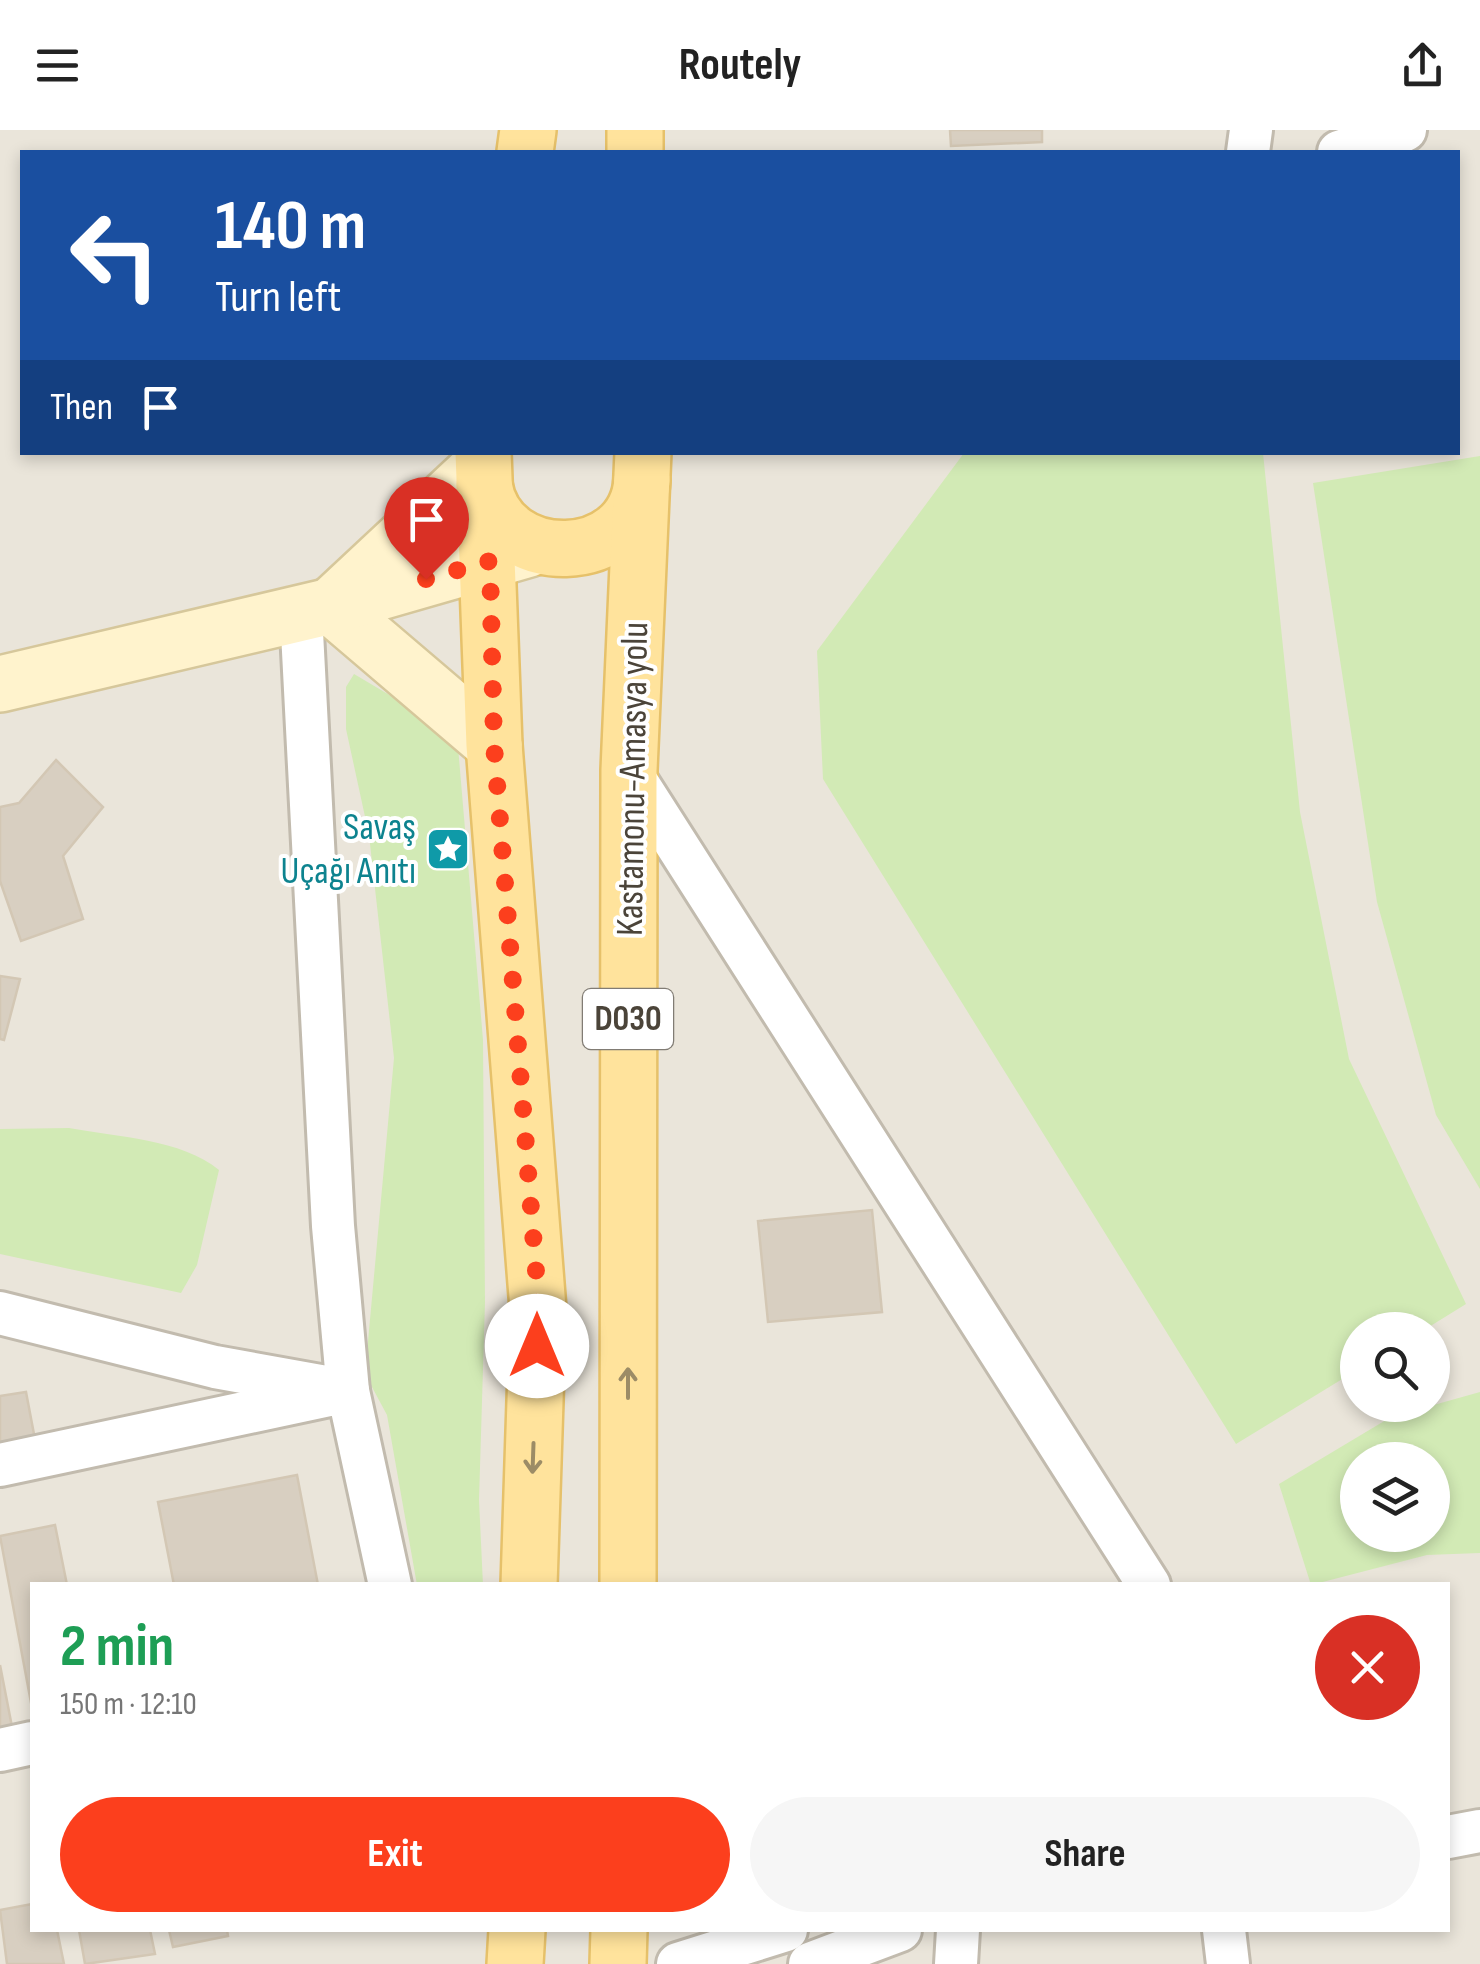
<!DOCTYPE html>
<html lang="en">
<head>
<meta charset="utf-8">
<style>
  body { margin:0; font-family:"Sofia Sans Condensed",sans-serif; background:#f6f6f6; color:#222; height:100vh; display:flex; flex-direction:column; font-size:38px; white-space:nowrap }
  * { box-sizing:border-box; margin:0 }
  p { font-size:32px; color:#767676 }
  .icon { flex:none; width:55px; height:55px; fill:none; stroke:currentColor; stroke-width:2; stroke-linecap:round; stroke-linejoin:round }
  .map { position:relative; flex:1; overflow:hidden }
  .sheet { position:absolute; left:30px; top:1452px; width:1420px; height:350px; display:flex; flex-direction:column; background:#fff; border-radius:0px; box-shadow:0 5px 15px #0003 }
  .sheet>* { flex:none }
  .banner { position:absolute; left:20px; top:20px; width:1440px; height:305px; border-radius:0px; box-shadow:0 5px 15px #0003; background:#1a4fa0; color:#fff; overflow:hidden }
  .fabs { position:absolute; left:1340px; top:1182px; display:grid; gap:20px }
  .fabs a { display:grid; place-items:center; width:110px; height:110px; border-radius:50%; background:#fff; box-shadow:0 5px 15px #0003; font-size:50px }
  .pin { position:absolute; display:grid; place-items:center; width:85px; height:85px; color:#fff; margin:-102px -42px; border-radius:50% 50% 50% 0; rotate:-45deg; box-shadow:0 0 10px #0007 }
  .pin .icon { rotate:45deg }
  .me { position:absolute; width:110px; margin:-55px; rotate:0deg; stroke-linejoin:round; filter:drop-shadow(0 0 8px #0008) }
  .turn { display:flex; align-items:center; gap:35px; height:210px; padding:0 30px; font-size:45px }
  .turn .icon { width:130px; height:130px; stroke-width:2.5 }
  .turn b { display:block; font-size:70px; line-height:85px }
  .then { display:flex; align-items:center; height:95px; padding:0 30px; background:#0003; gap:20px; font-size:38px }
  .round { display:grid; place-items:center; flex:none; width:105px; height:105px; border-radius:52px; background:#f6f6f6 }
  .head { display:flex; align-items:center; justify-content:space-between; height:170px; padding:0 30px }
  h1 { font-size:60px; font-weight:700; line-height:75px; color:#1e9e55 }
  .action { display:flex; gap:20px; margin-top:auto; padding:20px 30px }
  .action a { flex:1; height:115px; border-radius:60px; background:#fc3f1d; color:#fff; font-size:40px; font-weight:700; line-height:115px; text-align:center }
  .action a+a { background:#f6f6f6; color:#222 }
  header { display:flex; justify-content:space-between; align-items:center; height:130px; padding:0 30px; background:#fff; font-size:45px; font-weight:700 }
  .map>svg:first-child { display:block }
</style>
</head>
<body>
<header><svg class="icon" aria-label="menu" viewBox="0 0 24 24"><path d="M4 6h16M4 12h16M4 18h16"/></svg>Routely<svg class="icon" aria-label="share" viewBox="0 0 24 24"><path d="M12 15V3M7 8l5-5 5 5M5 13v7h14v-7"/></svg></header>
<div class="map">
<svg width="1480" height="1834" viewBox="0 0 1480 1834">
  <rect width="100%" height="100%" fill="#f6f3ec"/>
  <path fill="#eae5da" fill-rule="evenodd" d="M 0,0 L 1480,0 L 1480,1834 L 0,1834 ZM 22,22 L 1458,22 L 1458,322 L 22,322 ZM 1358,1200 L 1432,1200 L 1432,1275 L 1358,1275 ZM 1358,1330 L 1432,1330 L 1432,1405 L 1358,1405 ZM 32,1455 L 1448,1455 L 1448,1800 L 32,1800 Z"/>
  <g fill="#d2eab5" fill-rule="evenodd">
    <path d="M 964,323 L 1263,323 L 1300,682 L 1349,929 L 1466,1174 L 1424,1200 L 1358,1200 L 1357,1240 L 1236,1314 L 823,649 L 817,521 Z"/>
    <path d="M 1480,326 L 1480,1059 L 1436,985 L 1377,772 L 1313,353 Z"/>
    <path d="M 354,544 L 457,605 L 483,910 L 485,1172 L 479,1370 L 483,1455 L 417,1455 L 387,1285 L 365,1244 L 394,928 L 369,705 L 346,599 L 346,557 Z"/>
    <path d="M 69,998 C 116,1007 182,1009 219,1040 L 197,1135 L 181,1163 L 0,1124 L 0,999 Z"/>
    <path d="M 1480,1262 L 1480,1423 L 1427,1425 L 1311,1455 L 1279,1354 L 1391,1287 ZM 1432,1330 L 1432,1405 L 1358,1405 L 1358,1330 Z"/>
  </g>
  <g fill="#d8cfc1" stroke="#d3c7b4" stroke-width="2.5">
    <path d="M 950,0 L 1042,0 L 1042,12 L 951,16 Z"/>
    <path d="M 56,630 L 103,677 L 63,726 L 83,789 L 21,811 L 0,751 L 0,677 L 19,673 Z"/>
    <path d="M 0,846 L 20,849 L 4,910 L 0,909 Z"/>
    <path d="M 872,1080 L 882,1182 L 768,1192 L 758,1091 Z"/>
    <path d="M 26,1262 L 37,1320 L 0,1327 L 0,1266 Z"/>
    <path d="M 297,1345 L 318,1455 L 174,1455 L 158,1372 Z"/>
    <path d="M 55,1395 L 67,1455 L 32,1455 L 32,1578 L 0,1406 Z"/>
    <path d="M 0,1535 L 13,1602 L 0,1604 Z"/>
    <path d="M 32,1774 L 32,1800 L 57,1800 L 64,1834 L 7,1834 L 0,1780 Z"/>
    <path d="M 79,1800 L 150,1800 L 155,1824 L 85,1834 Z"/>
    <path d="M 169,1800 L 227,1800 L 228,1806 L 173,1817 Z"/>
  </g>
  <g fill="none" stroke-linecap="round" stroke-linejoin="round">
    <g stroke="#c2bbae" stroke-width="48">
      <g id="street">
        <path d="M 1248,22 L 1251,0"/>
        <path d="M 1339,22 L 1405,0"/>
        <path d="M 629,640 L 1149,1455"/>
        <path d="M 0,1183 L 215,1237 L 348,1261 L 333,1096 L 301,483"/>
        <path d="M 0,1335 L 348,1261 L 390,1455"/>
        <path d="M 0,1620 L 32,1613"/>
        <path d="M 1448,1707 L 1480,1701"/>
        <path d="M 1224,1800 L 1228,1834"/>
        <path d="M 678,1834 L 786,1800"/>
        <path d="M 810,1834 L 900,1800"/>
        <path d="M 956,1834 L 958,1800"/>
      </g>
    </g>
    <g stroke="#d6c79b" stroke-width="60">
      <g id="secondary">
        <path d="M 482,335 L 331,476 L 494,615"/>
        <path d="M 0,554 L 331,476 L 529,419"/>
      </g>
    </g>
    <g stroke="#e6c16a" stroke-width="60">
      <g id="primary">
        <path d="M 635,0 L 635,22"/>
        <path d="M 525,22 L 528,0"/>
        <path d="M 483,322 L 494,615 L 538,1179 L 529,1455"/>
        <path d="M 484,355 C 498,442 636,439 642,350"/>
        <path d="M 628,1455 L 629,640 L 643,322"/>
        <path d="M 515,1834 L 517,1800"/>
        <path d="M 618,1834 L 619,1800"/>
      </g>
    </g>
    <use href="#street" stroke="#fff" stroke-width="42"/>
    <use href="#secondary" stroke="#fff3cd" stroke-width="55"/>
    <use href="#primary" stroke="#ffe39c" stroke-width="55"/>
  </g>
  <defs><path id="oneway-shaft" d="M-6 0H5M1.5-3L5.5 0L1.5 3" fill="none" stroke-width="1.6" stroke-linecap="round" stroke-linejoin="round" transform="scale(2.5)"/></defs>
  <g stroke="#9c8c66">
    <use href="#oneway-shaft" transform="translate(628 1253) rotate(-90)"/>
    <use href="#oneway-shaft" transform="translate(533 1328) rotate(92)"/>
  </g>
  <g fill="none" stroke-linecap="round" stroke-linejoin="round">
    <path stroke="#fc3f1d" stroke-width="18" stroke-dasharray="0 32.4" d="M 426,449 L 490,431 L 494,615 L 536,1141 L 537,1216"/>
  </g>
  <defs>
    <g id="sight-square" transform="scale(2.25)"><rect x="-9" y="-9" width="18" height="18" rx="4" fill="#0f9aa8" stroke="#fff"/><path d="M0-6L1.8-2.2L6-1.7L2.9 1.2L3.7 5.4L0 3.3L-3.7 5.4L-2.9 1.2L-6-1.7L-1.8-2.2Z" fill="#fff"/></g>
  </defs>
  <g fill-rule="evenodd">
    <use href="#sight-square" x="448" y="719"/>
  </g>
  <g text-anchor="middle" dominant-baseline="central" stroke-width="8" stroke-linejoin="round" paint-order="stroke">
    <rect fill="#fff" stroke="#817c74" stroke-width="2.5" x="583" y="859" width="90" height="60" rx="8"/>
    <g font-size="35" font-weight="bold" fill="#4b4439">
      <text x="628" y="889">D030</text>
    </g>
    <g font-size="38" fill="#4b4439" stroke="#fff">
      <text transform="translate(633 649) rotate(-89)">Kastamonu-Amasya yolu</text>
    </g>
    <g font-size="38" fill="#0d838f" stroke="#fff" text-anchor="end">
      <text x="416" y="697">Savaş<tspan x="416" dy="44">Uçağı Anıtı</tspan></text>
    </g>
  </g>
</svg>
<div class="fabs">
<a><svg class="icon" aria-label="search" viewBox="0 0 24 24"><circle cx="10" cy="10" r="6"/><path d="M15 15l6 6"/></svg></a>
<a><svg class="icon" aria-label="layers" viewBox="0 0 24 24"><path d="M12 4l9 5-9 5-9-5zM3 14l9 5 9-5"/></svg></a>
</div>
<div class="pin" style="left:426px;top:449px;background:#d93025"><svg class="icon" aria-label="arrive" viewBox="0 0 24 24"><path d="M6 21V4h12l-3 4 3 4H6"/></svg></div>
<svg class="me" style="left:537px;top:1216px" viewBox="-20 -20 40 40"><circle r="19" fill="#fff"/><path d="M0-13L10 11 0 6-10 11z" fill="#fc3f1d"/></svg>
<div class="banner">
<div class="turn"><svg class="icon" aria-label="left" viewBox="0 0 24 24"><path d="M17 20v-9H6M10 6l-5 5 5 5"/></svg><div><b>140 m</b>Turn left</div></div>
<div class="then">Then<svg class="icon" aria-label="arrive" viewBox="0 0 24 24"><path d="M6 21V4h12l-3 4 3 4H6"/></svg></div>
</div>
<section class="sheet">
<div class="head"><div><h1>2 min</h1><p>150 m · 12:10</p></div><a class="round" style="background:#d93025;color:#fff"><svg class="icon" aria-label="close" viewBox="0 0 24 24"><path d="M6 6l12 12M18 6L6 18"/></svg></a></div>
<div class="action"><a>Exit</a><a>Share</a></div>
</section>
</div>
</body>
</html>
